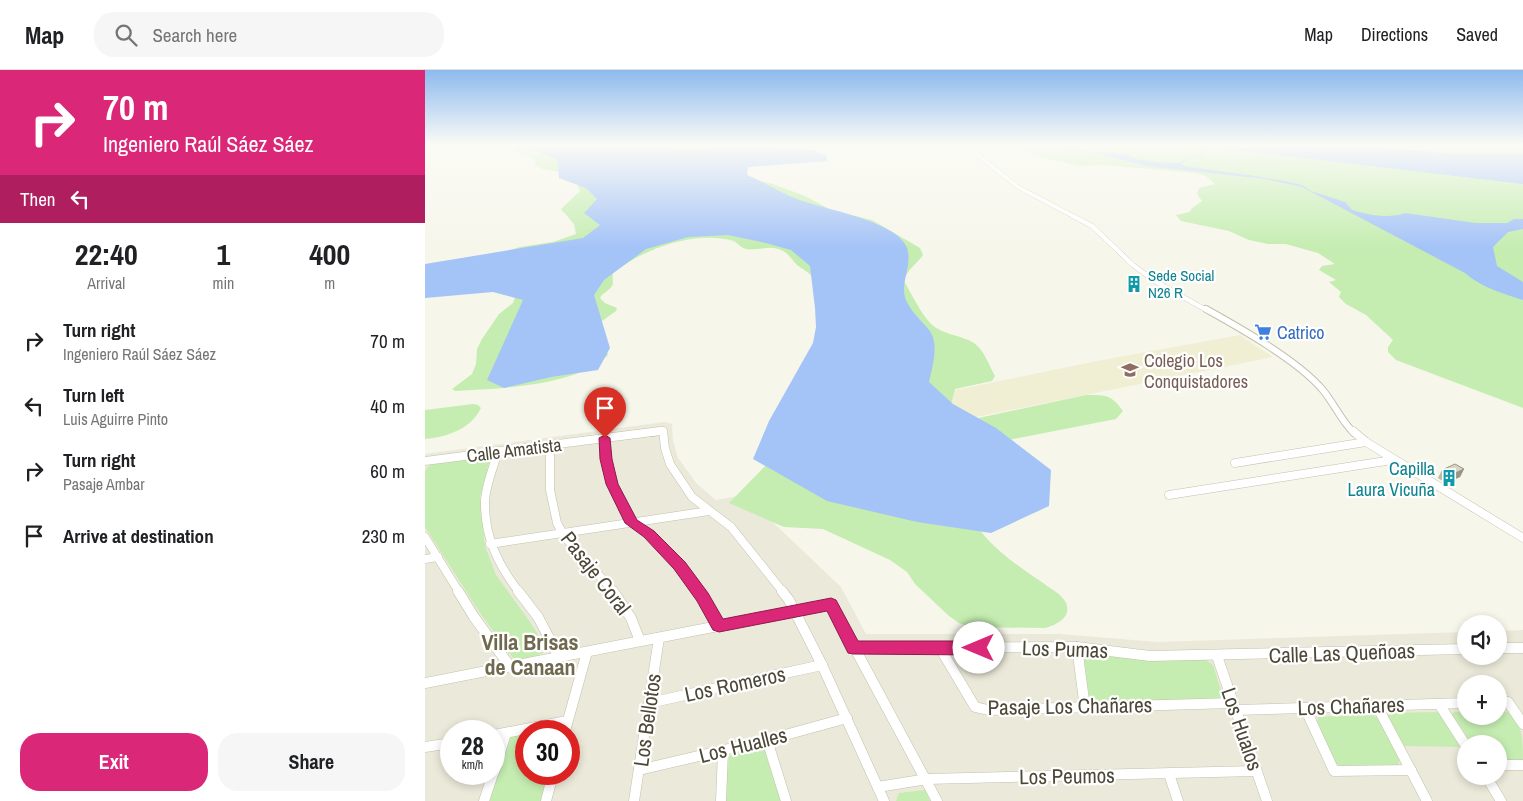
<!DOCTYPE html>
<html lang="en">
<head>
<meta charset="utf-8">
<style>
  body { margin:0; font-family:"Archivo Narrow",sans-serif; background:#f6f6f6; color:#202124; height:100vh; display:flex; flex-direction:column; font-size:19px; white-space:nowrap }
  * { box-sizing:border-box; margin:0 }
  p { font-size:16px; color:#757577 }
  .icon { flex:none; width:28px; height:28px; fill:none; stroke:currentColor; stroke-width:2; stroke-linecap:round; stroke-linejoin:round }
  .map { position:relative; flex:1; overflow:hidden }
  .side { display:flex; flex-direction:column; background:#fff; width:425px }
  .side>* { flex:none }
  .hud { background:#db2777; color:#fff; overflow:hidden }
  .fabs { position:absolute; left:1032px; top:545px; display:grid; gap:10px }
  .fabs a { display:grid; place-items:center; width:50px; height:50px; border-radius:50%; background:#fff; box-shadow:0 2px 8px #0003; font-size:25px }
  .speed { position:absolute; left:15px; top:650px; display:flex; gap:10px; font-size:25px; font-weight:700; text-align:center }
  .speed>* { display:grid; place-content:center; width:65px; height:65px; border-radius:50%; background:#fff; box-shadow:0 2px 8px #0003; line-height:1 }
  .speed small { font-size:12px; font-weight:400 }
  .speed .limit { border:8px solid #d22; background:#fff; color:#111 }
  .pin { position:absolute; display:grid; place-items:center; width:42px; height:42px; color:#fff; margin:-51px -21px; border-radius:50% 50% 50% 0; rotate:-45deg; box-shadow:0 0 5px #0007 }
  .pin .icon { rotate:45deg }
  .me { position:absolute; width:55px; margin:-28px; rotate:270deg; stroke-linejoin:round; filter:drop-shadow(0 0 4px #0008) }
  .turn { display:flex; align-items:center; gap:18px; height:105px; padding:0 20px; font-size:22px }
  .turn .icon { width:65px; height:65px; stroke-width:2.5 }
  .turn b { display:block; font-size:35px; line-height:42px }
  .then { display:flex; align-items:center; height:48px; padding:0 20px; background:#0003; gap:10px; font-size:19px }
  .eta { display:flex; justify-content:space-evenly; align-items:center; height:85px; text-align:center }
  .eta b { font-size:30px; font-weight:700; line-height:35px }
  .action { display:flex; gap:10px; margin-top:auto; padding:10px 20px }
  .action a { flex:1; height:58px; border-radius:20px; background:#db2777; color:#fff; font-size:20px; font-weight:700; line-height:58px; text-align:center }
  .action a+a { background:#f6f6f6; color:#202124 }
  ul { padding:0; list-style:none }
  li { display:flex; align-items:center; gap:15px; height:65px; padding:0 20px }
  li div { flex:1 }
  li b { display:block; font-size:19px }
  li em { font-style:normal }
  header { display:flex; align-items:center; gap:30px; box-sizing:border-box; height:70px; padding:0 25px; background:#fff; border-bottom:1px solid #e0e0e0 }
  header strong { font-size:24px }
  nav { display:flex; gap:28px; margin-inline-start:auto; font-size:18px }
  .search { width:350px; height:45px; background:#f6f6f6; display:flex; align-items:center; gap:12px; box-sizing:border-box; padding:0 18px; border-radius:20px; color:#757577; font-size:19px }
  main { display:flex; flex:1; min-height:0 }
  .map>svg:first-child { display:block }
</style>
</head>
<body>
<header>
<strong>Map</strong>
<div class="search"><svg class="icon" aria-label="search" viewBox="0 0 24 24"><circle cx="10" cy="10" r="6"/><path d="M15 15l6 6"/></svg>Search here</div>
<nav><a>Map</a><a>Directions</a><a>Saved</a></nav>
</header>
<main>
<section class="side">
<div class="hud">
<div class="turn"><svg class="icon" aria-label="right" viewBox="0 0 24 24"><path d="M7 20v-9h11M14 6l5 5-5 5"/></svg><div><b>70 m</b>Ingeniero Raúl Sáez Sáez</div></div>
<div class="then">Then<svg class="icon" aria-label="left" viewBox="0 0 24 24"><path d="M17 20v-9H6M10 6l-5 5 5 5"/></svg></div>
</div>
<div class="eta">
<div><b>22:40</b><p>Arrival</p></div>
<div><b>1</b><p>min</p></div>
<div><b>400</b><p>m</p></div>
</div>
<ul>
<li><svg class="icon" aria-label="right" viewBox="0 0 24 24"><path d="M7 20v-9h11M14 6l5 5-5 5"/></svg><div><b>Turn right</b><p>Ingeniero Raúl Sáez Sáez</p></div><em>70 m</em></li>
<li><svg class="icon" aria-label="left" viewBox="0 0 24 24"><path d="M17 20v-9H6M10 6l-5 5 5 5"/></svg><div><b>Turn left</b><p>Luis Aguirre Pinto</p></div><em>40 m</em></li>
<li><svg class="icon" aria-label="right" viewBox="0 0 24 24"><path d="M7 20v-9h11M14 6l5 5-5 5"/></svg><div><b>Turn right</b><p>Pasaje Ambar</p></div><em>60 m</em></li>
<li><svg class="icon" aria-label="arrive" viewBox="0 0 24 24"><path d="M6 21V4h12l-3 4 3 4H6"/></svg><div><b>Arrive at destination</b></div><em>230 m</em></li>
</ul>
<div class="action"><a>Exit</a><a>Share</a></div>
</section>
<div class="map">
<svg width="1098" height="731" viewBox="0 0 1098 731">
  <rect width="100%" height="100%" fill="#f6f6eb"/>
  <path fill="#ebe9d9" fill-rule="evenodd" d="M 240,352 L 247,354 L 248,371 L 253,388 L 272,414 L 291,430 L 319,425 L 416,517 L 441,564 L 634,564 L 733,572 L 1041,562 L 1041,586 L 1074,586 L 1074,561 L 1098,560 L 1098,731 L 0,731 L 0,384 ZM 1041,614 L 1074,614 L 1074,646 L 1041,646 ZM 26,661 L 69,661 L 69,704 L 26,704 ZM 101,661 L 144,661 L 144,704 L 101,704 ZM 1041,674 L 1074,674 L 1074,706 L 1041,706 Z"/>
  <path fill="#f0efd4" d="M 815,265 L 848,287 L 531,351 L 521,322 L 672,291 Z"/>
  <g fill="#c5edb1">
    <path d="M 93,75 L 228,75 C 234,76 241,79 248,80 C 259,80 300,81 308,75 L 338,75 L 339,78 L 369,78 L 405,84 L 397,85 L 397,91 L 402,93 L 382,90 L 313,98 L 323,109 L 345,113 L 380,126 L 406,140 L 447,150 L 495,178 L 498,185 C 491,195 483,198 479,211 C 487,225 495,242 506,254 C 518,265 536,265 549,273 C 559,280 564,295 570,306 L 567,311 L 530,319 L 525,338 L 530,353 L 661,325 C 680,325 686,324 698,341 L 691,349 L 563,374 C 561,385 548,442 550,449 C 556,472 599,500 618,513 C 626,519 637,524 641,533 C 647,548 631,555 620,558 L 545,557 L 534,553 L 524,546 L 490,514 L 482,502 L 465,490 L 398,459 L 359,457 L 304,433 L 347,389 L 426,267 C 415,246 405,223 387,206 C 383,202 377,199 372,195 C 367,190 364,184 358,181 C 346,174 334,181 321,179 C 314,177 312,171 305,170 C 267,161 218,179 188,203 C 187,207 189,213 187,216 C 184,221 178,222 175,228 L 180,233 L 192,238 L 191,241 L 173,254 L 183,285 C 153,316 72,319 30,321 L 27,319 L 47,304 L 51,294 L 52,279 L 57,269 L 74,244 L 88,233 L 90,228 C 74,216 44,224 26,225 L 57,189 L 95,177 L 128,172 L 151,164 L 149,154 L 136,139 L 155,121 C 144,93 127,107 110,95 L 111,90 L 91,82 L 90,78 Z"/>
    <path d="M 582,75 L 784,75 L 1098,112 L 1098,338 L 971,290 L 963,282 L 963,277 L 968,270 L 941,245 L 921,234 L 914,227 L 916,222 L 904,212 L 911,210 L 894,200 L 897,196 L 910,194 L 893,183 L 861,174 L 843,174 L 824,170 L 804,161 L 756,151 L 751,145 L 765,142 L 766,139 L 777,131 L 772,124 L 774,118 L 790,114 L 781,106 L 770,103 L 678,95 L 655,96 L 611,86 Z"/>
    <path d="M 923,75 L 1015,77 L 1001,75 L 1098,75 L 1098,83 L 1035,84 Z"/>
    <path d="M 48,334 L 53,335 L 56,338 C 46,359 22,367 0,369 L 0,340 Z"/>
    <path d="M 66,385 L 55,427 L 60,476 L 71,505 L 105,552 L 122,579 C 114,587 99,593 88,588 L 55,543 L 0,457 L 0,401 L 7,392 Z"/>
    <path d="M 661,583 L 781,590 L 788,595 L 798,627 L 793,630 L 668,634 L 663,631 L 658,585 Z"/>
    <path d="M 1074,641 C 1098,640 1098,673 1098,691 L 1074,691 L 1074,674 L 1047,674 L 1027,644 L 1029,642 L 1041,642 L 1041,646 L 1074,646 Z"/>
    <path d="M 1013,642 L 1019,646 L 1038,677 L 978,676 L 962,647 L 965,643 Z"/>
    <path d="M 945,644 L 953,648 L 975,688 L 973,696 L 918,697 L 910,693 L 892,651 L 893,647 Z"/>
    <path d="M 101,663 L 101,704 L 124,704 L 116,731 L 63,731 L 84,666 Z"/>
    <path d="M 339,677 L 356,731 L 300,731 L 304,686 Z"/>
    <path d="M 500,720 L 505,731 L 471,731 L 474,723 Z"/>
  </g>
  <g fill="#a4c3f7">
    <path d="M 92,75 L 216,75 L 259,79 L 323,76 L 390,80 L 402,86 L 402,91 L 323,97 L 322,105 C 342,113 360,126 381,132 C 404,140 473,152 482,178 C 488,196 474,213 481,230 C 486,242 497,251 504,260 C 515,274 507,297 504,312 L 528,334 L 571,358 L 626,400 L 624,436 L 566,463 L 492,452 L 402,431 L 328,389 L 344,351 L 388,273 L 391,257 L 390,238 L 385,196 L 366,180 L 341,173 L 303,165 L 263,167 L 221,179 L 179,210 L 169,225 L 185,278 L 173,300 L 126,307 L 79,318 L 62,310 L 98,230 L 68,222 L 0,228 L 0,194 L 158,168 L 175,155 L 159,143 L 172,129 L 161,118 L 134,108 L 132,89 Z"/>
    <path d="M 630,75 L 659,81 L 702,84 L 711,89 L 736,93 L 755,93 L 762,88 L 778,84 L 772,81 L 783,77 L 776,75 L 923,75 L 1035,84 L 1098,83 L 1098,114 L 787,77 L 776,81 L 780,85 L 764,88 L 757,94 L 759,96 C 798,102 839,106 877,115 L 886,121 L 920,132 L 927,140 C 944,145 964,149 980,143 L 1051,153 L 1082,153 L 1089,149 L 1098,149 L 1098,159 L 1083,162 L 1068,177 L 1072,196 L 1098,212 L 1098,230 C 1077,223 1057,218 1040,203 L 877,117 L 841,109 L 722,96 L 670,83 L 649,81 Z"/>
  </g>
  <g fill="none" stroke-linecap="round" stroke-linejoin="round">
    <g stroke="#c3c0ac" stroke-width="4.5">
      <path id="minor-far4" d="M 540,75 L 593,117 L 650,147"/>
    </g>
    <g stroke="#c3c0ac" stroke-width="5">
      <path id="minor-far3" d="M 648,146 L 667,156 L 708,195 L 728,210 L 783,241"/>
    </g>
    <g stroke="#c3c0ac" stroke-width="8">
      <g id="minor-far2">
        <path d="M 781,239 C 815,258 872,290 897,319 C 909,333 916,351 929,363"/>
        <path d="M 225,363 L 238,361 L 238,363"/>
      </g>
    </g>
    <g stroke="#c3c0ac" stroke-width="9">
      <g id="minor-far1">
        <path d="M 238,361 L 240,378 L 245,394 L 267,427 L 306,457 L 358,522"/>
        <path d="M 928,361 L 941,372 L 1098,468"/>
        <path d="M 180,368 C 181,398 189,426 206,451 C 210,457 219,460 224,464 C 244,481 260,502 275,522"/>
        <path d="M 125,375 L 125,420 L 132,453 L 139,466 L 189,522"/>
        <path d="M 73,381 C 69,396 61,414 60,430 C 59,466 73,495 94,522"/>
        <path d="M 0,391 L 235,361"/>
        <path d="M 810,393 L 941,372"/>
        <path d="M 744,425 L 967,390"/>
        <path d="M 0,467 L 34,522"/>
        <path d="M 65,474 L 284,441"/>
        <path d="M 0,489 L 13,487"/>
      </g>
    </g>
    <g stroke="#c3c0ac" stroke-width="11">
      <g id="minor">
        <path d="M 33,521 L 49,547 L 84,595"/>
        <path d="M 93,521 L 113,547 L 134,587"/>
        <path d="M 188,521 L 206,548 L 215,571"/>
        <path d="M 274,521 L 294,556"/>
        <path d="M 357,521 L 364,530 L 397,595 L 459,731"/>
        <path d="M 652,577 L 660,638"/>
        <path d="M 428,578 L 652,577 L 725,586 L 1041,579"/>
        <path d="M 515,578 L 550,637 L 563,640 L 808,633"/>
        <path d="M 1074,578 L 1098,578"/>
        <path d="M 792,586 L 842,731"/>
        <path d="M 0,613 L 406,534 L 512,731"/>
        <path d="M 1074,632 L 1083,632 L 1098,654"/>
        <path d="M 224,633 L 397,595"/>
        <path d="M 1014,634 L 1041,676"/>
        <path d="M 952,636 L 1002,731"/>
        <path d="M 880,638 L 909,701 L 986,700"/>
        <path d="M 810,640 L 1041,633"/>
        <path d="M 140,661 L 162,582"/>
        <path d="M 69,665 L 142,651"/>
        <path d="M 342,670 L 361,731"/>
        <path d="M 0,677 L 26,673"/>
        <path d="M 1074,695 L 1098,695"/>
        <path d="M 214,700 L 342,670 L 422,648"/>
        <path d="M 69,702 L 81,663"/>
        <path d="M 744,704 L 753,731"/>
        <path d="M 1061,706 L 1076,731"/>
        <path d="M 453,717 L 502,709 L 831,701"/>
        <path d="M 59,731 L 68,704"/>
        <path d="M 121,731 L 128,704"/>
        <path d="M 209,731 L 234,568"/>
        <path d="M 296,731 L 298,681"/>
      </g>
    </g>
    <use href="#minor-far4" stroke="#fff" stroke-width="4"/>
    <use href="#minor-far3" stroke="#fff" stroke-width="4.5"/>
    <use href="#minor-far2" stroke="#fff" stroke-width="6"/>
    <use href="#minor-far1" stroke="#fff" stroke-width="8"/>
    <use href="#minor" stroke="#fff" stroke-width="10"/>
  </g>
  <path fill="#bbb7a4" d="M 1039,399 L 1035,407 L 1021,413 L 1013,408 L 1017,400 Z"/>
  <path fill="#989586" d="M 1039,399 L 1035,407 L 1021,413 L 1026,405 Z"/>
  <path fill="#d9d5bf" stroke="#989586" d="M 1030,394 L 1039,399 L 1026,405 L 1017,400 Z"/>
  <linearGradient id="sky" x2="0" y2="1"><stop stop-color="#8dbaee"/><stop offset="0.42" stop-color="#fbfbf6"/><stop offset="1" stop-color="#fbfbf6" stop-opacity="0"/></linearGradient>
  <rect width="1098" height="178" fill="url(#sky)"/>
  <path fill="#db2777" stroke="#8e194d" d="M 180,365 L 185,368 L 187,389 L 193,414 L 212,450 L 229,461 L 260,492 L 283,523 L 298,549 L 406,528 L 411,530 L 433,571 L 554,571 L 560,573 L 562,578 L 560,583 L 554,585 L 428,584 L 423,583 L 402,541 L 294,562 L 288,560 L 272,531 L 249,499 L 219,467 L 200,453 L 181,414 L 175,389 L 174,368 Z"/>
  <defs>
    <g id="building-bare" transform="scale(1.35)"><path d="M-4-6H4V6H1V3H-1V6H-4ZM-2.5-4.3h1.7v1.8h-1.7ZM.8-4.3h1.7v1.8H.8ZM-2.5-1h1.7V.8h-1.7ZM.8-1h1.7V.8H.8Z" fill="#0f9aa8" stroke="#fff" stroke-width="2.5" paint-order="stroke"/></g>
    <g id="supermarket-bare" transform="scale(1.35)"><path d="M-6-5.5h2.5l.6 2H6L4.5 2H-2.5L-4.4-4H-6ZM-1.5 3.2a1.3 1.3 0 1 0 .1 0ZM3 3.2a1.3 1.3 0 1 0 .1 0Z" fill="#3f7fe0" stroke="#fff" stroke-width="2.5" paint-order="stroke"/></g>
    <g id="school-bare" transform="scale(1.35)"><path d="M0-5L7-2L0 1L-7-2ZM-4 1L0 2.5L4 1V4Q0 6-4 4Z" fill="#8d6e63" stroke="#fff" stroke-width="2.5" paint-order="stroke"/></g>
  </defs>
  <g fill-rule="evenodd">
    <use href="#building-bare" x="709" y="214"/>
    <use href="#supermarket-bare" x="838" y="262"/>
    <use href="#school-bare" x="705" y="300"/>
    <use href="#building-bare" x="1024" y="408"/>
  </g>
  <g text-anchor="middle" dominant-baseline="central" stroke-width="4.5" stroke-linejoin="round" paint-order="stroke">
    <g font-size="15" fill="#0d838f" stroke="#fff" text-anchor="start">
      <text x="723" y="205">Sede Social<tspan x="723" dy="17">N26 R</tspan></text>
    </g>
    <g font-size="18" fill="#366cbe" stroke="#fff" text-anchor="start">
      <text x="852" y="262">Catrico</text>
    </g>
    <g font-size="18" fill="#785e54" stroke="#fff" text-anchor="start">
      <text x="719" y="290">Colegio Los<tspan x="719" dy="21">Conquistadores</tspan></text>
    </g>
    <g font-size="18" fill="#4c4838" stroke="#fff">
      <text transform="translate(89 380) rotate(-7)">Calle Amatista</text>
    </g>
    <g font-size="18" fill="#0d838f" stroke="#fff" text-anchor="end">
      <text x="1010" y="398">Capilla<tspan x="1010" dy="21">Laura Vicuña</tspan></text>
    </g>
    <g font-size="21" fill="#4c4838" stroke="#fff">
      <text transform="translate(171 503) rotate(52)">Pasaje Coral</text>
      <text transform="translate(640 579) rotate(2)">Los Pumas</text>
      <text transform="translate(917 583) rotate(-2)">Calle Las Queñoas</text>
      <text transform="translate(310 614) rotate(-12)">Los Romeros</text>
      <text transform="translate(645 636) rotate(-1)">Pasaje Los Chañares</text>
      <text transform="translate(926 636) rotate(-2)">Los Chañares</text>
      <text transform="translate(222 650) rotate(-82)">Los Bellotos</text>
      <text transform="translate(817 659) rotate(71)">Los Hualos</text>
      <text transform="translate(318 675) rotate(-14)">Los Hualles</text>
      <text transform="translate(642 706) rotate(-1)">Los Peumos</text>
    </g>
    <g font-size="22" font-weight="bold" fill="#70694e" stroke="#fff">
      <text x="105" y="572">Villa Brisas<tspan x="105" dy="25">de Canaan</tspan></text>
    </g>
  </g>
</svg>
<div class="fabs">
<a><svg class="icon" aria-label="sound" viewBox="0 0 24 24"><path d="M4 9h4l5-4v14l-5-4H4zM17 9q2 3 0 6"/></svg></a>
<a>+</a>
<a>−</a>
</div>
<div class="speed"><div>28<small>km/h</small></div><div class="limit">30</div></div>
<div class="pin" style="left:180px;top:368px;background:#d93025"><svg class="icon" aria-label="arrive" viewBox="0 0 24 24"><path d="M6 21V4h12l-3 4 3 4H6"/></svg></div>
<svg class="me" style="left:554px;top:578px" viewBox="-20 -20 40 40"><circle r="19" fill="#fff"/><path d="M0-13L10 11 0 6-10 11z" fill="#db2777"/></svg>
</div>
</main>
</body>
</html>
